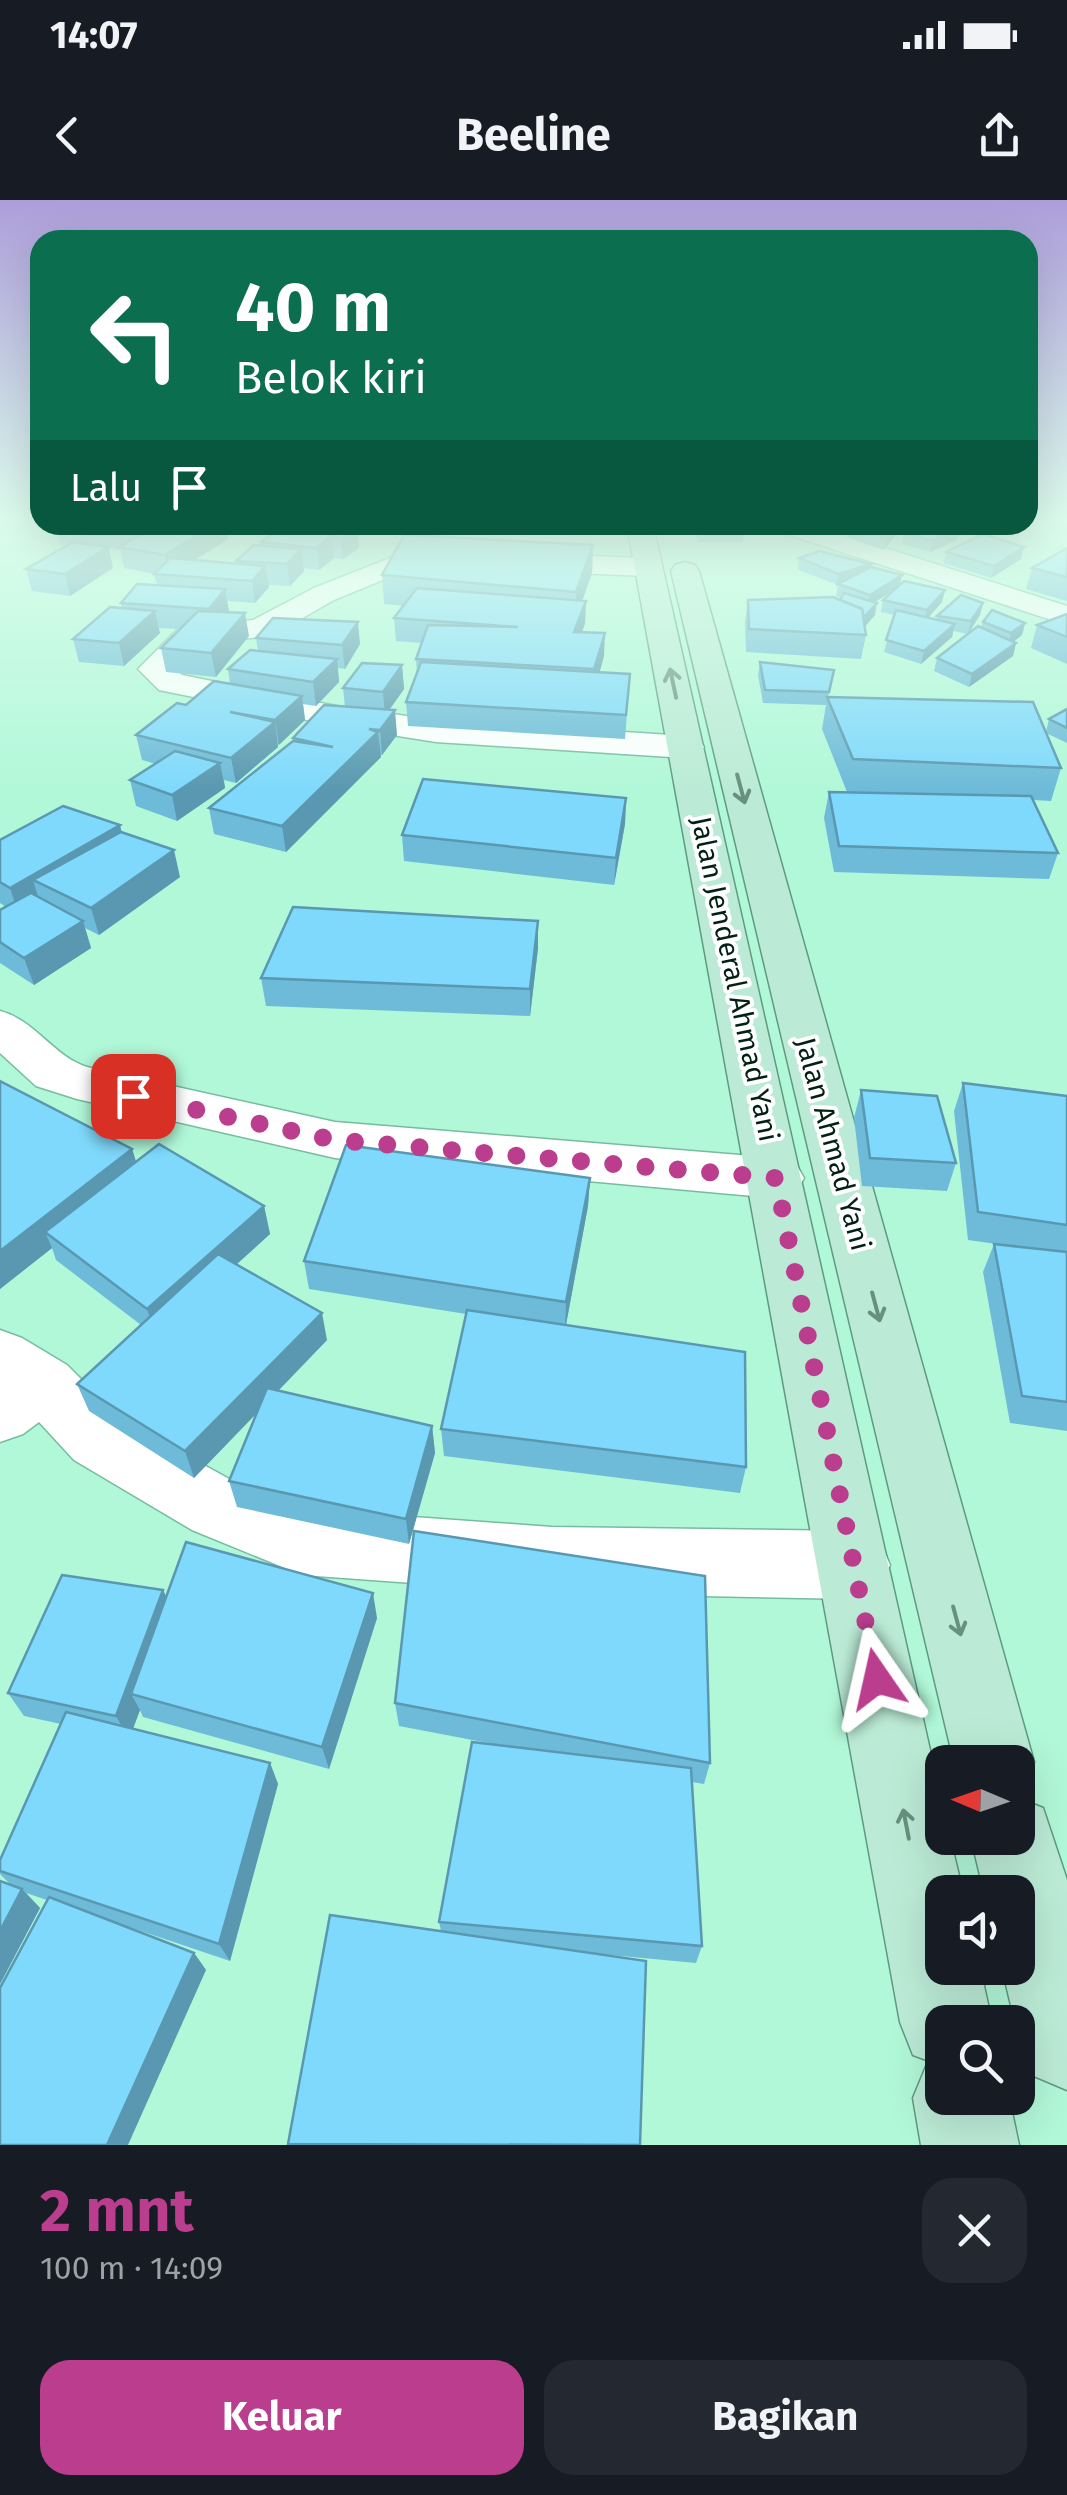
<!DOCTYPE html>
<html lang="id">
<head>
<meta charset="utf-8">
<style>
  body { margin:0; font-family:"Fira Sans",sans-serif; background:#242831; color:#f1f3f6; height:100vh; display:flex; flex-direction:column; font-size:38px; white-space:nowrap }
  * { box-sizing:border-box; margin:0 }
  p { font-size:32px; color:#9ea1a6 }
  .icon { flex:none; width:55px; height:55px; fill:none; stroke:currentColor; stroke-width:2; stroke-linecap:round; stroke-linejoin:round }
  .map { position:relative; height:1945px; overflow:hidden }
  .details { display:flex; flex-direction:column; background:#171b24; flex:1 }
  .details>* { flex:none }
  .guide { position:absolute; left:30px; top:30px; width:1008px; height:305px; border-radius:30px; box-shadow:0 10px 40px #0002; background:#0b6e4f; color:#fff; overflow:hidden }
  .needle { width:65px; rotate:272deg }
  .fabs { position:absolute; left:925px; top:1545px; display:grid; gap:20px }
  .fabs a { display:grid; place-items:center; width:110px; height:110px; border-radius:20px; background:#171b24; box-shadow:0 10px 40px #0002; font-size:50px }
  .pin { position:absolute; display:grid; place-items:center; width:85px; height:85px; color:#fff; margin:-42px; border-radius:20px; box-shadow:0 5px 15px #0006 }
  .me { position:absolute; width:110px; margin:-55px; rotate:349deg; stroke-linejoin:round; filter:drop-shadow(0 0 8px #0008) }
  .turn { display:flex; align-items:center; gap:35px; height:210px; padding:0 40px; font-size:45px }
  .turn .icon { width:130px; height:130px; stroke-width:2.5 }
  .turn b { display:block; font-size:70px; line-height:85px }
  .then { display:flex; align-items:center; height:95px; padding:0 40px; background:#0003; gap:20px; font-size:38px }
  .round { display:grid; place-items:center; flex:none; width:105px; height:105px; border-radius:30px; background:#242831 }
  .overview { display:flex; align-items:center; justify-content:space-between; height:170px; padding:0 40px }
  h1 { font-size:60px; font-weight:700; line-height:75px; color:#bb3e8e }
  .action { display:flex; gap:20px; margin-top:auto; padding:20px 40px }
  .action a { flex:1; height:115px; border-radius:30px; background:#bb3e8e; color:#fff; font-size:40px; font-weight:700; line-height:115px; text-align:center }
  .action a+a { background:#242831; color:#f1f3f6 }
  .status { display:flex; justify-content:space-between; align-items:center; height:70px; padding:0 50px; background:#171b24; direction:ltr }
  .status svg { height:28px; fill:currentColor }
  header { display:flex; justify-content:space-between; align-items:center; height:130px; padding:0 40px; background:#171b24; font-size:45px; font-weight:700 }
  .map>svg:first-child { display:block }
</style>
</head>
<body>
<div class="status"><b>14:07</b><svg viewBox="0 0 49 12"><path d="M0 12V9h3v3zM5 12V6h3v6zM10 12V3h3v9zM15 12V0h3v12zM26 1h20v11H26zM47 4h2v5h-2z"/></svg></div>
<header><svg class="icon" aria-label="back" viewBox="0 0 24 24"><path d="M15 5l-7 7 7 7"/></svg>Beeline<svg class="icon" aria-label="share" viewBox="0 0 24 24"><path d="M12 15V3M7 8l5-5 5 5M5 13v7h14v-7"/></svg></header>
<div class="map">
<svg width="1067" height="1945" viewBox="0 0 1067 1945">
  <rect width="100%" height="100%" fill="#b1f8d8"/>
  <g fill="none" stroke-linecap="round" stroke-linejoin="round">
    <g stroke="#77bc9f" stroke-width="3">
      <g id="minor">
        <path d="M 773,325 L 813,325 L 1067,406 L 1067,425 L 777,331 Z"/>
        <path d="M 410,350 L 648,358 L 658,361 L 662,367 L 658,373 L 648,376 L 414,367 L 334,400 L 271,436 L 200,443 L 173,468 L 182,475 L 341,507 L 436,520 L 686,536 L 699,539 L 704,547 L 699,555 L 686,558 L 436,542 L 341,527 L 159,490 L 138,469 L 180,427 L 253,420 L 314,388 Z"/>
        <path d="M 0,811 C 35,820 53,856 87,867 L 335,922 L 776,958 L 796,964 L 804,978 L 796,992 L 776,998 L 335,958 L 77,899 L 36,886 L 0,853 Z"/>
        <path d="M 0,1130 L 22,1138 L 67,1165 L 122,1220 L 242,1286 L 303,1309 L 552,1327 L 854,1331 L 880,1341 L 890,1365 L 880,1389 L 854,1399 L 552,1393 L 302,1375 L 192,1330 L 74,1260 L 39,1222 L 23,1234 L 0,1242 Z"/>
      </g>
    </g>
    <g stroke="#5d9b81" stroke-width="3">
      <g id="major">
        <path d="M 627,325 L 653,325 L 942,1603 L 942,1638 L 950,1638 L 963,1692 L 942,1692 L 942,1768 L 980,1768 L 992,1822 L 942,1822 L 942,1898 L 1009,1898 L 1019,1945 L 921,1945 L 913,1898 L 927,1864 L 932,1862 L 913,1855 L 900,1822 Z"/>
        <path d="M 685,362 L 695,365 L 699,371 L 1034,1562 L 1023,1591 L 1018,1593 L 1018,1562 L 954,1562 L 671,371 L 675,365 Z"/>
        <path d="M 1018,1598 L 1043,1608 L 1067,1680 L 1067,1890 L 1034,1876 L 1020,1843 L 1002,1768 L 1018,1768 L 1018,1692 L 984,1692 L 971,1638 L 1018,1638 Z"/>
      </g>
    </g>
    <use href="#minor" fill="#fff" fill-rule="evenodd"/>
    <use href="#major" fill="#bbebd6" fill-rule="evenodd"/>
  </g>
  <g fill="#6dbbd9">
    <path d="M 55,325 L 226,325 L 228,339 L 195,360 L 237,363 L 236,361 L 261,346 L 261,342 L 283,332 L 282,330 L 357,327 L 359,348 L 343,359 L 334,358 L 319,370 L 304,368 L 304,371 L 290,386 L 268,385 L 269,387 L 255,403 L 227,401 L 228,412 L 249,436 L 216,477 L 166,472 L 161,448 L 180,429 L 158,428 L 160,433 L 124,466 L 79,462 L 73,439 L 122,408 L 121,403 L 157,385 L 154,374 L 124,368 L 120,350 L 109,349 L 113,368 L 70,396 L 32,391 L 26,369 L 67,345 L 60,345 Z"/>
    <path d="M 694,325 L 745,325 L 743,343 L 698,342 Z"/>
    <path d="M 804,325 L 901,325 L 900,330 L 884,350 L 846,337 L 848,329 L 836,335 L 804,327 Z"/>
    <path d="M 914,325 L 979,325 L 961,336 L 958,335 L 957,340 L 930,352 L 902,344 L 904,333 Z"/>
    <path d="M 593,345 L 592,373 L 582,401 L 586,401 L 585,423 L 582,432 L 604,456 L 599,472 L 630,474 L 625,539 L 408,526 L 406,502 L 417,474 L 416,459 L 422,443 L 396,441 L 394,418 L 404,406 L 384,404 L 382,375 Z"/>
    <path d="M 1067,348 L 1067,401 L 1026,389 L 1032,368 Z"/>
    <path d="M 946,352 L 1021,359 L 991,378 L 943,363 Z"/>
    <path d="M 799,358 L 871,364 L 870,367 L 902,375 L 900,385 L 945,390 L 942,402 L 928,418 L 936,420 L 937,416 L 983,403 L 980,415 L 968,434 L 953,431 L 952,437 L 921,464 L 884,452 L 894,415 L 881,412 L 883,400 L 893,391 L 875,402 L 875,415 L 864,427 L 866,435 L 861,459 L 746,452 L 745,422 L 748,400 L 840,400 L 841,398 L 836,396 L 838,385 L 798,370 Z"/>
    <path d="M 1067,414 L 1067,464 L 1031,448 L 1037,425 Z"/>
    <path d="M 983,422 L 1025,423 L 1022,435 L 1013,442 L 1016,443 L 1013,456 L 969,487 L 934,471 L 937,458 L 981,427 Z"/>
    <path d="M 256,438 L 360,444 L 345,469 L 338,468 L 339,482 L 316,506 L 303,504 L 305,520 L 278,545 L 278,547 L 236,583 L 224,580 L 225,588 L 177,621 L 136,606 L 130,580 L 156,564 L 142,560 L 136,535 L 186,505 L 230,484 L 228,469 L 258,451 Z"/>
    <path d="M 760,462 L 834,470 L 828,497 L 1046,532 L 1049,519 L 1067,509 L 1067,543 L 1046,533 L 1061,568 L 1051,601 L 1033,600 L 1058,653 L 1049,679 L 834,672 L 824,618 L 829,592 L 847,592 L 822,529 L 826,505 L 763,503 L 758,475 Z"/>
    <path d="M 402,465 L 404,489 L 389,510 L 397,535 L 382,555 L 380,555 L 381,557 L 286,652 L 214,634 L 209,608 L 293,541 L 293,538 L 345,507 L 343,488 Z"/>
    <path d="M 626,598 L 625,624 L 614,685 L 404,661 L 402,635 Z"/>
    <path d="M 120,625 L 121,632 L 180,677 L 99,735 L 85,728 L 91,748 L 34,785 L 0,763 L 0,710 L 6,707 L 0,703 L 0,640 Z"/>
    <path d="M 538,748 L 530,816 L 266,806 L 261,778 Z"/>
    <path d="M 0,881 L 132,949 L 136,962 L 264,1006 L 270,1034 L 237,1064 L 327,1140 L 278,1191 L 432,1226 L 435,1253 L 409,1344 L 237,1307 L 229,1281 L 257,1213 L 194,1278 L 89,1211 L 77,1184 L 141,1125 L 56,1060 L 52,1048 L 0,1089 Z"/>
    <path d="M 963,883 L 1067,896 L 1067,1231 L 1010,1223 L 983,1072 L 994,1044 L 997,1044 L 968,1040 L 954,911 Z"/>
    <path d="M 861,890 L 956,963 L 947,991 L 862,986 L 854,918 Z"/>
    <path d="M 590,978 L 588,1006 L 566,1125 L 746,1267 L 740,1293 L 444,1256 L 441,1229 L 466,1114 L 309,1089 L 304,1061 Z"/>
    <path d="M 163,1390 L 166,1396 L 377,1418 L 329,1569 L 143,1517 L 140,1510 L 133,1529 L 270,1563 L 278,1584 L 230,1761 L 120,1724 L 194,1753 L 206,1770 L 47,1700 L 26,1693 L 40,1708 L 0,1784 L 0,1681 L 11,1685 L 0,1674 L 0,1660 L 61,1524 L 24,1516 L 8,1493 Z"/>
    <path d="M 395,1503 L 710,1563 L 704,1584 L 692,1582 L 702,1746 L 696,1763 L 600,1754 L 640,1945 L 288,1944 L 441,1731 L 439,1722 L 504,1546 L 399,1526 Z"/>
  </g>
  <g fill="#5998b0">
    <path d="M 143,325 L 166,325 L 167,332 L 140,351 L 136,331 Z"/>
    <path d="M 214,325 L 226,325 L 228,339 L 171,375 L 169,375 L 165,355 Z"/>
    <path d="M 838,325 L 857,325 L 848,326 L 848,329 L 836,335 Z"/>
    <path d="M 897,325 L 901,325 L 900,330 L 884,350 L 887,338 Z"/>
    <path d="M 964,325 L 979,325 L 961,336 Z"/>
    <path d="M 357,327 L 359,348 L 343,359 L 341,338 Z"/>
    <path d="M 959,328 L 957,340 L 930,352 L 932,341 Z"/>
    <path d="M 331,336 L 334,358 L 319,370 L 317,348 Z"/>
    <path d="M 593,345 L 592,373 L 575,421 L 576,392 Z"/>
    <path d="M 108,347 L 113,368 L 70,396 L 65,374 Z"/>
    <path d="M 1024,347 L 1021,359 L 991,378 L 994,366 Z"/>
    <path d="M 301,349 L 304,371 L 290,386 L 287,364 Z"/>
    <path d="M 871,364 L 869,375 L 836,386 L 838,374 Z"/>
    <path d="M 265,366 L 269,387 L 255,403 L 252,381 Z"/>
    <path d="M 902,375 L 899,387 L 867,407 L 870,395 Z"/>
    <path d="M 225,389 L 229,411 L 213,432 L 209,409 Z"/>
    <path d="M 945,390 L 942,402 L 924,422 L 927,410 Z"/>
    <path d="M 586,401 L 585,423 L 574,455 L 574,432 Z"/>
    <path d="M 877,403 L 875,415 L 863,429 L 865,416 Z"/>
    <path d="M 983,403 L 980,415 L 968,434 L 971,421 Z"/>
    <path d="M 155,411 L 160,433 L 124,466 L 119,443 Z"/>
    <path d="M 245,413 L 249,436 L 216,477 L 211,453 Z"/>
    <path d="M 358,422 L 360,444 L 345,469 L 342,445 Z"/>
    <path d="M 1025,423 L 1022,435 L 1008,446 L 1011,433 Z"/>
    <path d="M 955,424 L 952,437 L 921,464 L 924,451 Z"/>
    <path d="M 605,433 L 604,456 L 594,493 L 594,469 Z"/>
    <path d="M 1016,443 L 1013,456 L 969,487 L 972,474 Z"/>
    <path d="M 337,459 L 339,482 L 316,506 L 313,482 Z"/>
    <path d="M 402,465 L 404,489 L 385,516 L 383,492 Z"/>
    <path d="M 302,496 L 305,520 L 279,545 L 275,520 Z"/>
    <path d="M 395,510 L 397,535 L 382,555 L 380,530 Z"/>
    <path d="M 275,522 L 278,547 L 236,583 L 231,558 Z"/>
    <path d="M 378,532 L 381,557 L 286,652 L 282,626 Z"/>
    <path d="M 220,563 L 225,588 L 177,621 L 172,595 Z"/>
    <path d="M 626,598 L 625,624 L 614,685 L 616,658 Z"/>
    <path d="M 120,625 L 126,651 L 33,680 L 40,703 L 19,715 L 10,688 Z"/>
    <path d="M 174,650 L 180,677 L 99,735 L 91,708 Z"/>
    <path d="M 83,721 L 91,748 L 34,785 L 24,758 Z"/>
    <path d="M 538,721 L 538,748 L 530,816 L 530,789 Z"/>
    <path d="M 132,949 L 141,977 L 45,1032 L 52,1048 L 0,1089 L 0,1051 Z"/>
    <path d="M 590,978 L 588,1006 L 565,1130 L 566,1102 Z"/>
    <path d="M 264,1006 L 270,1034 L 156,1137 L 147,1109 Z"/>
    <path d="M 322,1113 L 327,1140 L 194,1278 L 185,1251 Z"/>
    <path d="M 432,1226 L 435,1253 L 409,1344 L 406,1319 Z"/>
    <path d="M 163,1390 L 174,1414 L 131,1494 L 140,1510 L 129,1539 L 116,1516 Z"/>
    <path d="M 373,1393 L 377,1418 L 329,1569 L 322,1547 Z"/>
    <path d="M 270,1563 L 278,1584 L 230,1761 L 219,1744 Z"/>
    <path d="M 22,1689 L 40,1708 L 0,1784 L 0,1731 Z"/>
    <path d="M 194,1753 L 206,1770 L 128,1945 L 107,1945 Z"/>
  </g>
  <g fill="#7fd9fc" stroke="#5998b0" stroke-width="2.5">
    <path d="M 69,325 L 143,325 L 136,331 Z"/>
    <path d="M 158,325 L 214,325 L 165,355 L 119,347 Z"/>
    <path d="M 289,325 L 342,325 L 357,327 L 341,338 L 331,336 L 317,348 L 261,342 L 276,331 L 291,333 L 282,330 Z"/>
    <path d="M 849,325 L 897,325 L 887,338 L 848,326 Z"/>
    <path d="M 914,325 L 946,325 L 959,328 L 932,341 L 904,333 Z"/>
    <path d="M 983,334 L 1024,347 L 994,366 L 946,352 Z"/>
    <path d="M 404,335 L 593,345 L 576,392 L 382,375 Z"/>
    <path d="M 73,342 L 108,347 L 65,374 L 26,369 Z"/>
    <path d="M 254,345 L 301,349 L 287,364 L 236,361 Z"/>
    <path d="M 1067,348 L 1067,377 L 1032,368 Z"/>
    <path d="M 819,351 L 871,364 L 838,374 L 799,358 Z"/>
    <path d="M 170,358 L 265,366 L 252,381 L 154,374 Z"/>
    <path d="M 871,367 L 902,375 L 870,395 L 838,384 Z"/>
    <path d="M 904,381 L 945,390 L 927,410 L 883,400 Z"/>
    <path d="M 137,384 L 225,389 L 209,409 L 121,403 Z"/>
    <path d="M 417,388 L 586,401 L 574,432 L 605,433 L 594,469 L 416,459 L 428,425 L 518,427 L 394,418 Z"/>
    <path d="M 844,393 L 877,403 L 865,416 L 863,415 L 862,409 L 840,400 Z"/>
    <path d="M 961,395 L 983,403 L 971,421 L 937,416 Z"/>
    <path d="M 833,397 L 862,409 L 866,435 L 749,429 L 748,400 Z"/>
    <path d="M 110,407 L 155,411 L 119,443 L 73,439 Z"/>
    <path d="M 896,410 L 955,424 L 924,451 L 886,440 Z"/>
    <path d="M 992,410 L 1025,423 L 1011,433 L 983,422 Z"/>
    <path d="M 198,411 L 245,413 L 211,453 L 161,448 Z"/>
    <path d="M 1067,414 L 1067,437 L 1037,425 Z"/>
    <path d="M 273,418 L 358,422 L 342,445 L 256,438 Z"/>
    <path d="M 978,426 L 1016,443 L 972,474 L 937,458 Z"/>
    <path d="M 250,450 L 337,459 L 313,482 L 228,469 Z"/>
    <path d="M 421,462 L 630,474 L 626,515 L 406,502 Z"/>
    <path d="M 760,462 L 834,470 L 829,492 L 765,490 Z"/>
    <path d="M 362,463 L 402,465 L 383,492 L 343,488 Z"/>
    <path d="M 214,481 L 302,496 L 275,520 L 230,512 L 275,522 L 231,558 L 136,535 L 177,503 L 186,505 Z"/>
    <path d="M 827,497 L 1033,502 L 1061,568 L 853,559 Z"/>
    <path d="M 324,505 L 395,510 L 380,530 L 369,529 L 378,532 L 282,626 L 209,608 L 293,541 L 333,547 L 293,538 Z"/>
    <path d="M 1067,509 L 1067,528 L 1049,519 Z"/>
    <path d="M 175,551 L 220,563 L 172,595 L 130,580 Z"/>
    <path d="M 423,579 L 626,598 L 616,658 L 402,635 Z"/>
    <path d="M 829,592 L 1031,596 L 1058,653 L 839,646 Z"/>
    <path d="M 63,606 L 120,625 L 10,688 L 0,682 L 0,640 Z"/>
    <path d="M 121,632 L 174,650 L 91,708 L 33,680 Z"/>
    <path d="M 31,693 L 83,721 L 24,758 L 0,742 L 0,710 Z"/>
    <path d="M 293,707 L 538,721 L 530,789 L 261,778 Z"/>
    <path d="M 0,881 L 132,949 L 0,1051 Z"/>
    <path d="M 963,883 L 1067,896 L 1067,1025 L 978,1012 Z"/>
    <path d="M 861,890 L 937,896 L 956,963 L 870,958 Z"/>
    <path d="M 159,944 L 264,1006 L 147,1109 L 45,1032 Z"/>
    <path d="M 346,945 L 590,978 L 566,1102 L 304,1061 Z"/>
    <path d="M 994,1044 L 1067,1052 L 1067,1202 L 1022,1196 Z"/>
    <path d="M 218,1054 L 322,1113 L 185,1251 L 77,1184 Z"/>
    <path d="M 467,1110 L 745,1152 L 746,1267 L 441,1229 Z"/>
    <path d="M 267,1188 L 432,1226 L 406,1319 L 229,1281 Z"/>
    <path d="M 414,1331 L 705,1376 L 710,1563 L 395,1503 Z"/>
    <path d="M 186,1342 L 373,1393 L 322,1547 L 131,1494 Z"/>
    <path d="M 62,1375 L 163,1390 L 116,1516 L 8,1493 Z"/>
    <path d="M 66,1512 L 270,1563 L 219,1744 L 0,1671 L 0,1660 Z"/>
    <path d="M 472,1542 L 691,1568 L 702,1746 L 439,1722 Z"/>
    <path d="M 0,1681 L 22,1689 L 0,1731 Z"/>
    <path d="M 49,1697 L 194,1753 L 107,1945 L 0,1945 L 0,1788 Z"/>
    <path d="M 330,1715 L 646,1761 L 640,1945 L 288,1944 Z"/>
  </g>
  <defs><path id="oneway-shaft" d="M-6 0H5M1.5-3L5.5 0L1.5 3" fill="none" stroke-width="1.6" stroke-linecap="round" stroke-linejoin="round" transform="scale(2.5)"/></defs>
  <g stroke="#68907f">
    <use href="#oneway-shaft" transform="translate(673 483) rotate(-102)"/>
    <use href="#oneway-shaft" transform="translate(741 589) rotate(75)"/>
    <use href="#oneway-shaft" transform="translate(876 1107) rotate(75)"/>
    <use href="#oneway-shaft" transform="translate(957 1421) rotate(75)"/>
    <use href="#oneway-shaft" transform="translate(906 1624) rotate(-101)"/>
  </g>
  <linearGradient id="sky" x2="0" y2="1"><stop stop-color="#ad9eda"/><stop offset="0.54" stop-color="#dcfced"/><stop offset="1" stop-color="#dcfced" stop-opacity="0"/></linearGradient>
  <rect width="1067" height="591" fill="url(#sky)"/>
  <g fill="none" stroke-linecap="round" stroke-linejoin="round">
    <path stroke="#bb3e8e" stroke-width="18" stroke-dasharray="0 32.4" d="M 133,896 L 334,940 L 776,978 L 877,1479"/>
  </g>
  <g text-anchor="middle" dominant-baseline="central" stroke-width="8" stroke-linejoin="round" paint-order="stroke">
    <g font-size="28" fill="#032015" stroke="#fff">
      <text transform="translate(735 779) rotate(78)">Jalan Jenderal Ahmad Yani</text>
      <text transform="translate(833 944) rotate(75)">Jalan Ahmad Yani</text>
    </g>
  </g>
</svg>
<div class="fabs">
<a><svg class="needle" viewBox="-14 -14 28 28"><path d="M0-13l5 13h-10z" fill="#e53935"/><path d="M0 13l5-13h-10z" fill="#9ea1a6"/></svg></a>
<a><svg class="icon" aria-label="sound" viewBox="0 0 24 24"><path d="M4 9h4l5-4v14l-5-4H4zM17 9q2 3 0 6"/></svg></a>
<a><svg class="icon" aria-label="search" viewBox="0 0 24 24"><circle cx="10" cy="10" r="6"/><path d="M15 15l6 6"/></svg></a>
</div>
<div class="pin" style="left:133px;top:896px;background:#d93025"><svg class="icon" aria-label="arrive" viewBox="0 0 24 24"><path d="M6 21V4h12l-3 4 3 4H6"/></svg></div>
<svg class="me" style="left:877px;top:1479px" viewBox="-20 -20 40 40"><path d="M0-17L14 15 0 8-14 15z" fill="#bb3e8e" stroke="#fff" stroke-width="4"/></svg>
<div class="guide">
<div class="turn"><svg class="icon" aria-label="left" viewBox="0 0 24 24"><path d="M17 20v-9H6M10 6l-5 5 5 5"/></svg><div><b>40 m</b>Belok kiri</div></div>
<div class="then">Lalu<svg class="icon" aria-label="arrive" viewBox="0 0 24 24"><path d="M6 21V4h12l-3 4 3 4H6"/></svg></div>
</div>
</div>
<section class="details">
<div class="overview"><div><h1>2 mnt</h1><p>100 m · 14:09</p></div><a class="round"><svg class="icon" aria-label="close" viewBox="0 0 24 24"><path d="M6 6l12 12M18 6L6 18"/></svg></a></div>
<div class="action"><a>Keluar</a><a>Bagikan</a></div>
</section>
</body>
</html>
